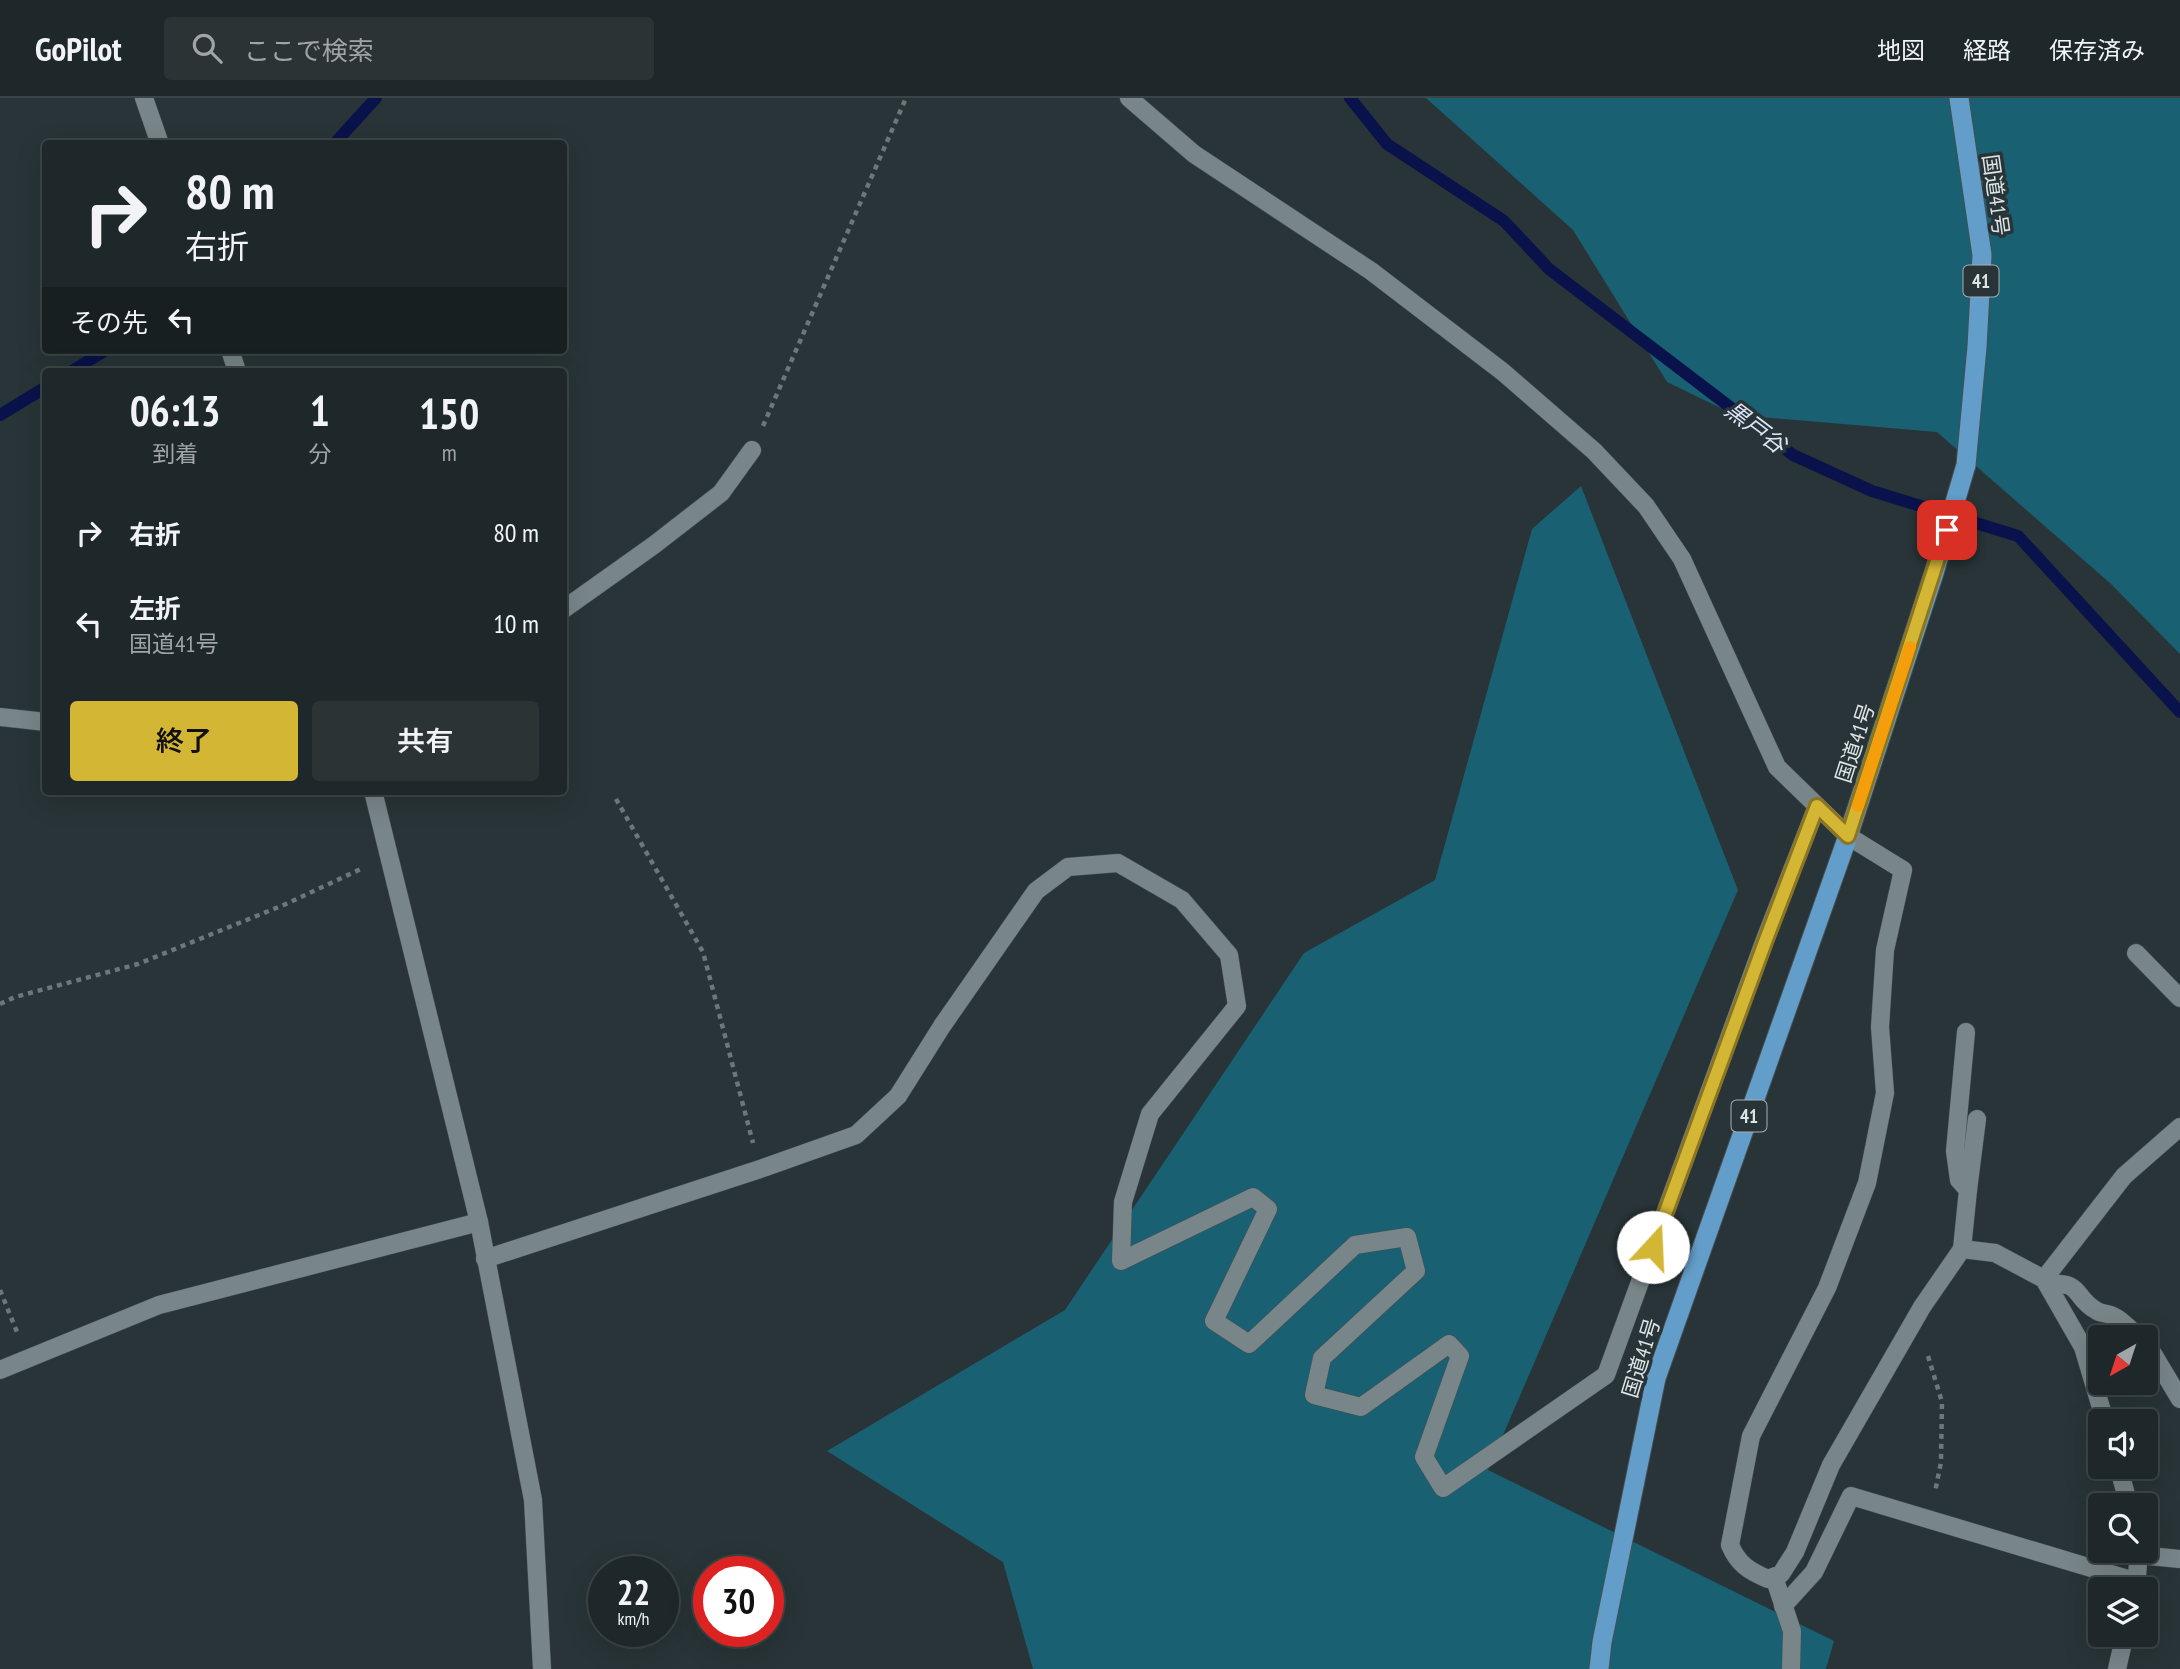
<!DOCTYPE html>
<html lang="ja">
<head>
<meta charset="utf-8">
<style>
  body { margin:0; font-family:"PT Sans Narrow","Noto Sans JP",sans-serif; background:#2b3335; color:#f1f3f6; height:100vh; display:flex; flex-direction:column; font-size:26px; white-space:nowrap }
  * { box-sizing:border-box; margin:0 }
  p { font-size:23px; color:#a1a5a8 }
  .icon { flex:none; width:38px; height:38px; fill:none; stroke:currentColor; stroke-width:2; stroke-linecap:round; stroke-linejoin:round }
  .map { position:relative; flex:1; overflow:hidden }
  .side { position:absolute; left:42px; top:270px; width:525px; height:427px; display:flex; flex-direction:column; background:#1e2729; border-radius:7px; box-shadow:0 7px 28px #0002,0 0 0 2px #3c4446 }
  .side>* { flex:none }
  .hud { position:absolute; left:42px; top:42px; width:525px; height:214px; border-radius:7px; box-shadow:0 7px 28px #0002,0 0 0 2px #3c4446; background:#1e2729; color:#f1f3f6; overflow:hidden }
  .needle { width:46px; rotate:219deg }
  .tools { position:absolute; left:2088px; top:1227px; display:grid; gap:14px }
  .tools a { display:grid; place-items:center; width:70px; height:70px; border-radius:7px; background:#1e2729; box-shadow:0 7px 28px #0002,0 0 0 2px #3c4446; font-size:35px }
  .speed { position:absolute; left:588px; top:1458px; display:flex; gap:14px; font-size:35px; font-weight:700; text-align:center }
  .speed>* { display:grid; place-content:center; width:91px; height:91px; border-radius:50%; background:#1e2729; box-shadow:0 7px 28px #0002,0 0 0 2px #3c4446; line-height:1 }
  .speed small { font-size:18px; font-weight:400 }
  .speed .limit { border:10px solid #d22; background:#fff; color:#111 }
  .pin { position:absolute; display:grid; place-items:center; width:60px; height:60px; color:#fff; margin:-30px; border-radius:14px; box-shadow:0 4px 10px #0006 }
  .me { position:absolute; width:77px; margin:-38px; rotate:20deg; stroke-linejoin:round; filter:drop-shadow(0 0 5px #0008) }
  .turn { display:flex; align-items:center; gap:24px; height:147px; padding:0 28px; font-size:32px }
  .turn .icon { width:91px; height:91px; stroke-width:2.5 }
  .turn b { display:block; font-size:49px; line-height:60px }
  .then { display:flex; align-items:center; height:66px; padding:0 28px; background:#0003; gap:14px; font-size:26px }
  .eta { display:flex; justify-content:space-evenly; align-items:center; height:119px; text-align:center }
  .eta b { font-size:42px; font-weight:600; line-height:49px }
  .primary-button { display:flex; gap:14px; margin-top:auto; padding:14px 28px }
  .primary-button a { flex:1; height:80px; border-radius:7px; background:#d4b635; color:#111; font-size:28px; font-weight:600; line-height:80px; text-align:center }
  .primary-button a+a { background:#2b3335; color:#f1f3f6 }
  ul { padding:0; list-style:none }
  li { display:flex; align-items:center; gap:21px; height:91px; padding:0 28px }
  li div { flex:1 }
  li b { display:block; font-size:26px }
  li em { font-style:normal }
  header { display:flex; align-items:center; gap:42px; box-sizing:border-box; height:98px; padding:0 35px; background:#1e2729; border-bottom:2px solid #3c4446 }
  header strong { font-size:33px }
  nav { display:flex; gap:38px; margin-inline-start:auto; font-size:24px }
  .search { width:490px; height:63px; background:#2b3335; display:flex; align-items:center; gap:18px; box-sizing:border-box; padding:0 24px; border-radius:7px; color:#a1a5a8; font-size:26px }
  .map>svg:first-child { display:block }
</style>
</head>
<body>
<header>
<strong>GoPilot</strong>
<div class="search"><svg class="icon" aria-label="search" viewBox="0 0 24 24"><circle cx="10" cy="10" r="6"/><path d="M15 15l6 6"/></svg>ここで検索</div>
<nav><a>地図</a><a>経路</a><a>保存済み</a></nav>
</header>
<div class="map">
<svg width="2180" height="1571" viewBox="0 0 2180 1571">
  <rect width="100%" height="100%" fill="#283437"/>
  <g fill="#196072">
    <path d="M 1426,0 L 2180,0 L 2180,556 L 2111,486 L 1937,334 L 1735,317 L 1667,284 L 1573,132 Z"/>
    <path d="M 1581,388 L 1738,792 L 1488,1372 L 1834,1543 L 1826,1571 L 1033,1571 L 1003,1464 L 827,1353 L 1065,1212 L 1304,855 L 1435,782 L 1532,431 Z"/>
  </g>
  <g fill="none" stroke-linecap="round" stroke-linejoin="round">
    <g stroke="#09124b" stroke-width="12">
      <path d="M 1350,0 L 1387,46 L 1504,123 L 1549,171 L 1793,357 L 1872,393 L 2018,438 L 2180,614"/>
      <path d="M 334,46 L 376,0"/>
      <path d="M 72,273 L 106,252"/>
      <path d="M 0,317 L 46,289"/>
    </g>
    <g stroke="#464f53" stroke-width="19">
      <g id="service">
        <path d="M 2136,855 L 2180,900"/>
        <path d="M 1968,1092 L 1977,1021"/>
        <path d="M 1962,1151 L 1968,1092 L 1959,1082 L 1955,1053 L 1966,934"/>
        <path d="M 2047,1186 C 2084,1183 2072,1199 2097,1213 C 2102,1216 2108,1215 2113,1218 C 2122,1222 2131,1232 2138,1239"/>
        <path d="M 2146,1247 L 2153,1256 L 2180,1301"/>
        <path d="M 2139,1457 L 2180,1461"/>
        <path d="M 1774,1479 L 1792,1533 L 1791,1571"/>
        <path d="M 1783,1508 L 1814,1474 L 1851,1398 L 2138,1484"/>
      </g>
    </g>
    <g stroke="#464f53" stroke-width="19">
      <g id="minor">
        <path d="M 1129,0 L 1194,56 L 1371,173 L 1503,274 L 1594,353 L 1646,408 L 1682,461 L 1777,669 L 1848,738 L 1903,772 L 1885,852 L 1880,929 L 1885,995 L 1867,1085 L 1827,1190 L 1751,1338 L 1730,1447 C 1738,1466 1749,1473 1768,1481 L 1781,1476 L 1795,1454 L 1831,1367 L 1922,1209 L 1962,1151 L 1995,1155 L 2044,1181 L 2083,1249 L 2105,1323"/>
        <path d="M 564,511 L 654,447 L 721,395 L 752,352"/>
        <path d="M 0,619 L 46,624"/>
        <path d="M 485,1161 L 763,1070 L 856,1037 L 898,998 L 942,928 L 1036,793 L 1068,769 L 1118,765 L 1182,802 L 1229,857 L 1237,908 L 1150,1016 L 1123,1104 L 1121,1163 L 1253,1099 L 1268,1111 L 1214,1223 L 1249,1246 L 1355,1147 L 1407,1139 L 1416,1173 L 1322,1260 L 1314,1297 L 1361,1309 L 1449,1246 L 1460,1258 L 1424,1359 L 1443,1390 L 1606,1277 L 1764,844 L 1817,708"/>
        <path d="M 2044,1181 L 2124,1078 L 2180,1029"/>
        <path d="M 0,1272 L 159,1207 L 479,1124"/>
        <path d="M 2118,1368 L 2129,1407"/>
        <path d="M 2136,1491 L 2139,1452"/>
        <path d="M 2117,1571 L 2125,1536"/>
      </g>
    </g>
    <g stroke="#464f53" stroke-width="19">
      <g id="tertiary">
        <path d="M 144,0 L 160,46"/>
        <path d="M 230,252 L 237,273"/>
        <path d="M 373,693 L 479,1124 L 533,1402 L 542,1571"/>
      </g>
    </g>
    <g stroke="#464f53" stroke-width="21">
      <path id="trunk" d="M 1599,1571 L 1602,1544 L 1656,1280 L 1848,738 L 1934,475 L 1966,367 L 1977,249 L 1982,157 L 1959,0"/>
    </g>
    <g stroke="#6c7779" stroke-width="4.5" stroke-dasharray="5 5" stroke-linecap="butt">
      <path d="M 763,328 L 906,0"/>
      <path d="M 616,701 L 703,854 L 753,1045"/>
      <path d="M 0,906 L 15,899 L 138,866 L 286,806 L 363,770"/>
      <path d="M 0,1192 L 17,1234"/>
      <path d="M 1928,1258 L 1942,1304 L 1941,1364 L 1935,1394"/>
    </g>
    <use href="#service" stroke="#788589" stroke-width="18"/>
    <use href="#minor" stroke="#788589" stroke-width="18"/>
    <use href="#tertiary" stroke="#788589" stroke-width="18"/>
    <use href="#trunk" stroke="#639dc9" stroke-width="19"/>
  </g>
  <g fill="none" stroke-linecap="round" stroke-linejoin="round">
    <g stroke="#8a7622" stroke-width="18">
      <path id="route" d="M 1653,1149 L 1765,844 L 1817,708 L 1848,738 L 1947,432"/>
    </g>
    <use href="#route" stroke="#d4b635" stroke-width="12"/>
    <path stroke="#f59e0b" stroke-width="12" d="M 1858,708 L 1910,549"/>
  </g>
  <g text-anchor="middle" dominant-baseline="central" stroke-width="7" stroke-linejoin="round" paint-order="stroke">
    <g fill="#283437" stroke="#a7afb2" stroke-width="2">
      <rect x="1963.5" y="167.5" width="35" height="31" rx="5"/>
      <rect x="1731.5" y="1002.5" width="35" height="31" rx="5"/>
    </g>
    <g font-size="19" font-weight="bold" fill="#dde4e6">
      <text x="1981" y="183">41</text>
      <text x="1749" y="1018">41</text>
    </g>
    <g font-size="21" fill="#dde4e6" stroke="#283437">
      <text transform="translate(1996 97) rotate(82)">国道41号</text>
      <text transform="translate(1855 645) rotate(-72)">国道41号</text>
      <text transform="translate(1641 1260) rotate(-73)">国道41号</text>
    </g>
    <g font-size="23" font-style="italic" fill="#dce4f7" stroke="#283437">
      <text transform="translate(1756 329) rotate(37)">黒戸谷</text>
    </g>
  </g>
</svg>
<div class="tools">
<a><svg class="needle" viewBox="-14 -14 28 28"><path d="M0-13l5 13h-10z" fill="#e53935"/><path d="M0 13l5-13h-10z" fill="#a1a5a8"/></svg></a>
<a><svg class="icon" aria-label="sound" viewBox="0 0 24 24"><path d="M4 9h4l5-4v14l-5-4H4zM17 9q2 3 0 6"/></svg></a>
<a><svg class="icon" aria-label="search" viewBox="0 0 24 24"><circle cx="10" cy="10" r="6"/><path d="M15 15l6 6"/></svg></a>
<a><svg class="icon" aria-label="layers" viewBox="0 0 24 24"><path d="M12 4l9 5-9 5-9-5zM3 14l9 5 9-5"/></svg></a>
</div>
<div class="speed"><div>22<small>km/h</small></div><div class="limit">30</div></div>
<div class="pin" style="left:1947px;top:432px;background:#d93025"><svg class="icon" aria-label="arrive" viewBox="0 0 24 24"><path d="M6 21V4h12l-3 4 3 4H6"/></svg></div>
<svg class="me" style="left:1653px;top:1149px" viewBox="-20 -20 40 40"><circle r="19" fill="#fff"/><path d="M0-13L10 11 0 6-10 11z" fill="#d4b635"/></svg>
<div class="hud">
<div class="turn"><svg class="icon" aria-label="right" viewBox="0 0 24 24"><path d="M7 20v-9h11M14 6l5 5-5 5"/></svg><div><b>80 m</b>右折</div></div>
<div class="then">その先<svg class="icon" aria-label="left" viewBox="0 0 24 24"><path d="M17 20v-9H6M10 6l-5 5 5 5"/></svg></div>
</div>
<section class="side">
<div class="eta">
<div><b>06:13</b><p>到着</p></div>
<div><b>1</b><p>分</p></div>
<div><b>150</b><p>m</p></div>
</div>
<ul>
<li><svg class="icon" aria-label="right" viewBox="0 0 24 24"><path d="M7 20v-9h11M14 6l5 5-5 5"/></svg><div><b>右折</b></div><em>80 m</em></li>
<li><svg class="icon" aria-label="left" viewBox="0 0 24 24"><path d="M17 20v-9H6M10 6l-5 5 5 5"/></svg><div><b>左折</b><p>国道41号</p></div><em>10 m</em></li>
</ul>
<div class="primary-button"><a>終了</a><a>共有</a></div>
</section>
</div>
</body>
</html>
